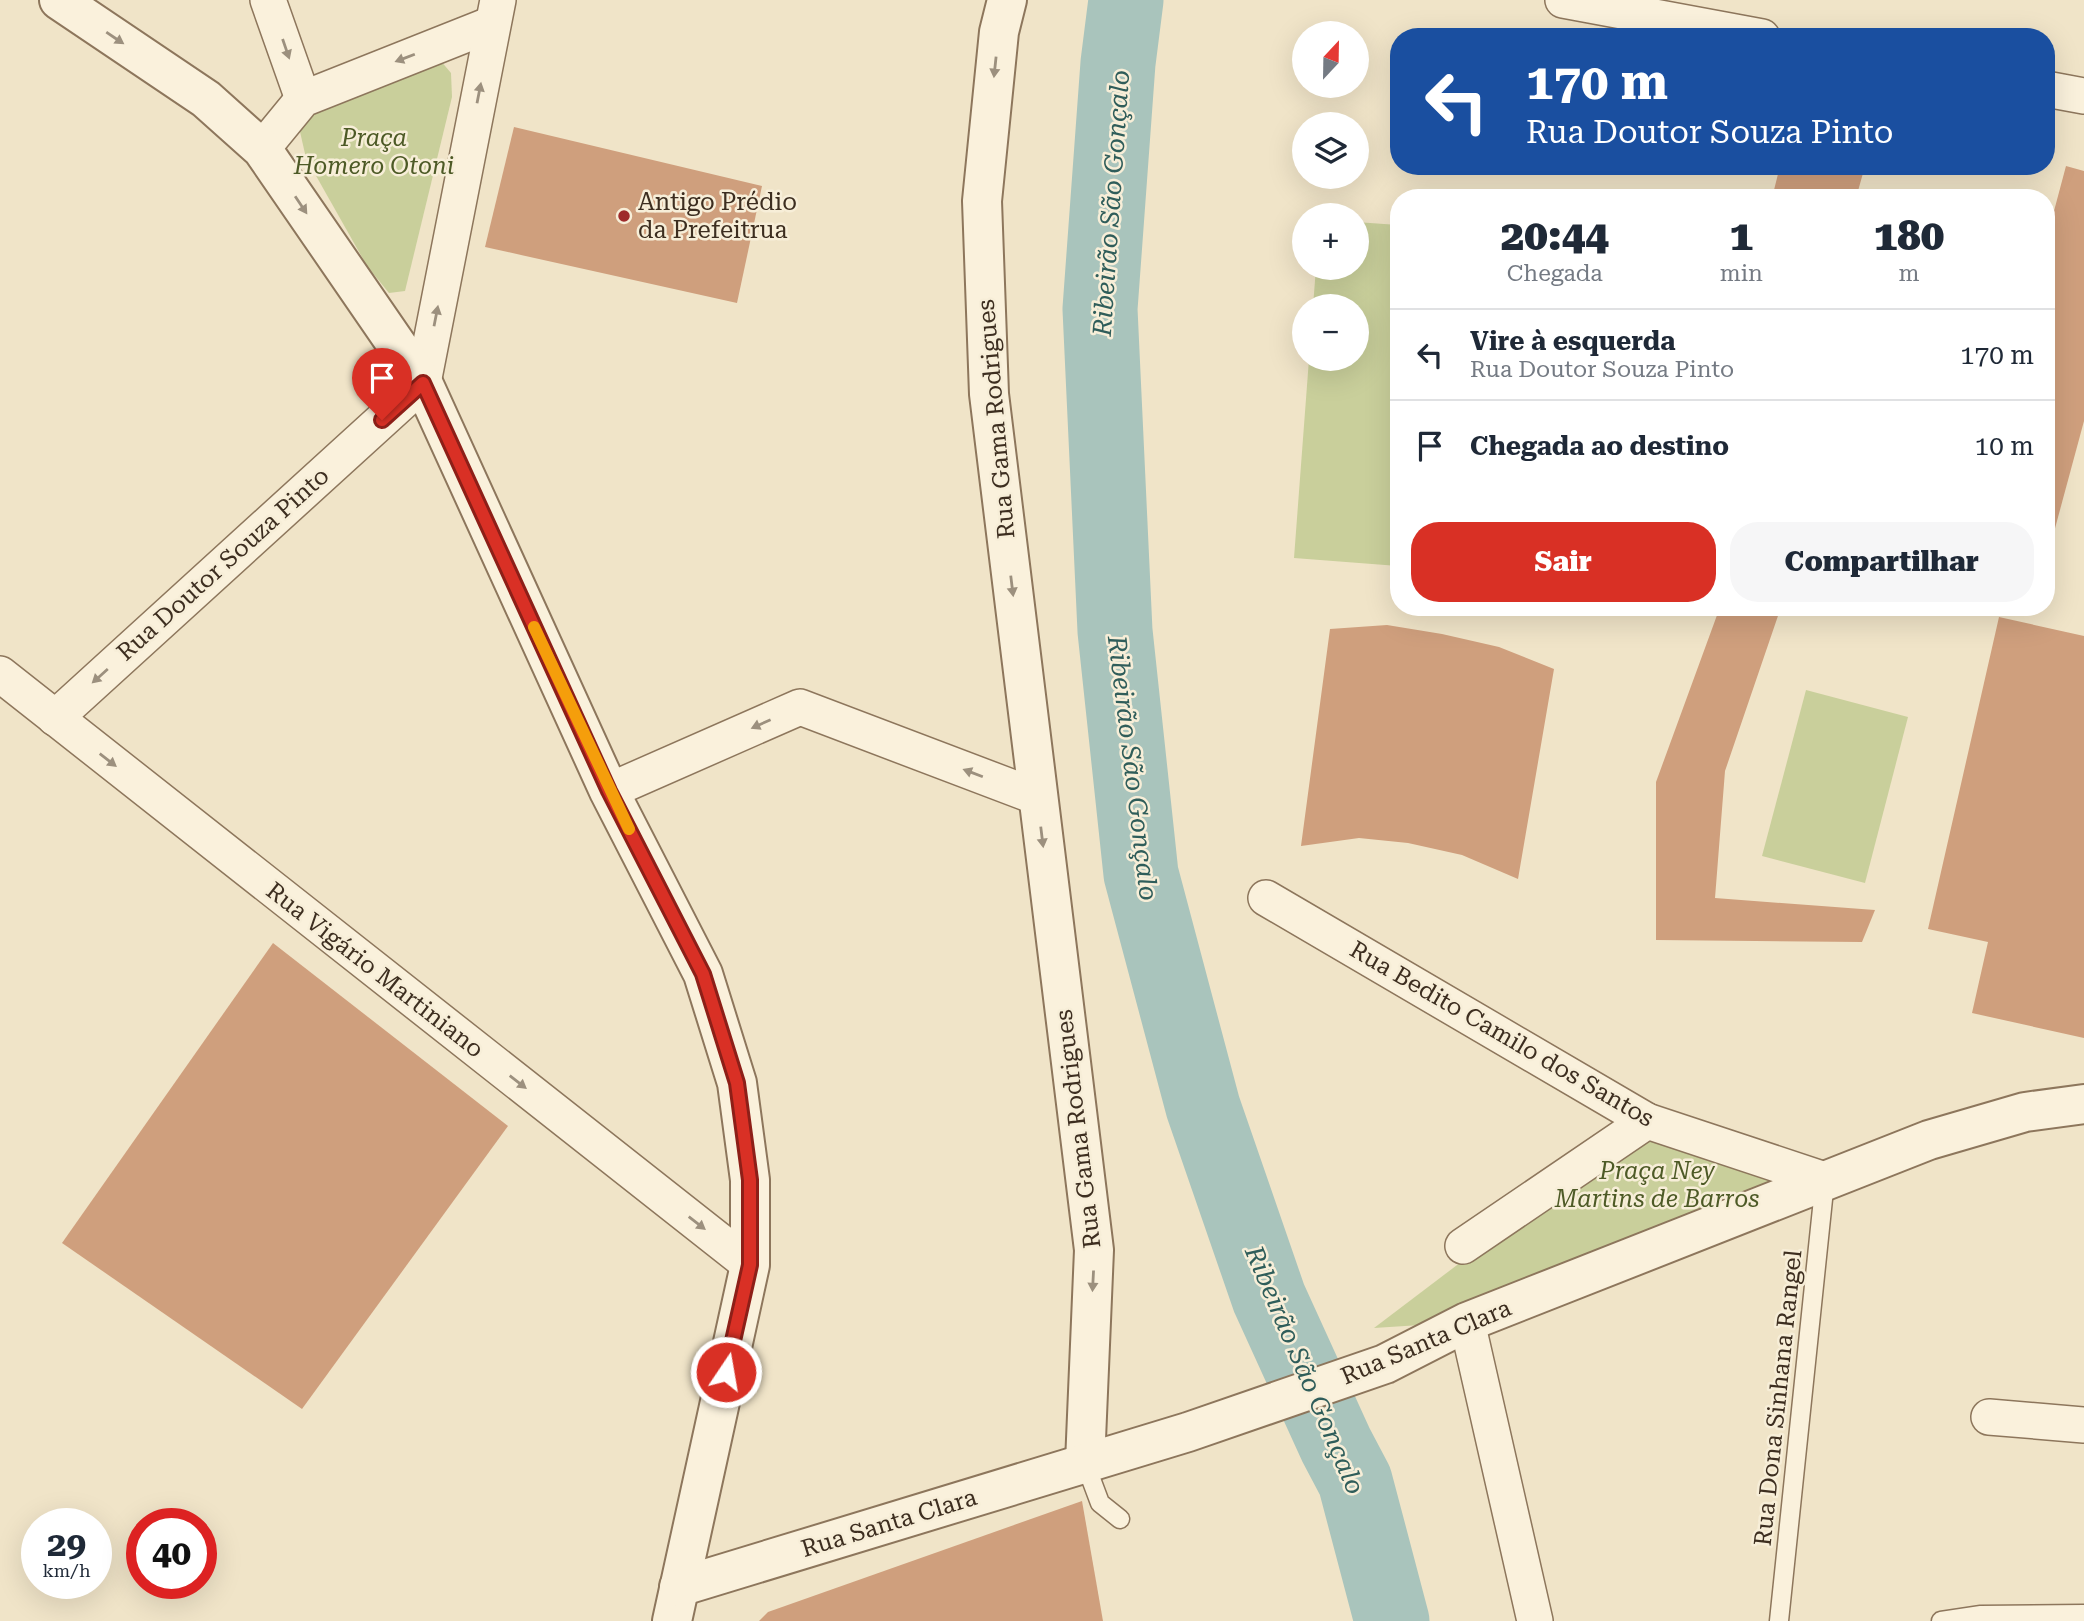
<!DOCTYPE html>
<html lang="pt">
<head>
<meta charset="utf-8">
<style>
  body { margin:0; font-family:"Roboto Serif",serif; background:#f6f6f7; color:#1f2937; height:100vh; display:flex; flex-direction:column; font-size:26px; white-space:nowrap }
  * { box-sizing:border-box; margin:0 }
  p { font-size:23px; color:#747a83 }
  .icon { flex:none; width:38px; height:38px; fill:none; stroke:currentColor; stroke-width:2; stroke-linecap:round; stroke-linejoin:round }
  .map { position:relative; flex:1; overflow:hidden }
  .panel { position:absolute; left:1390px; top:189px; width:665px; height:427px; display:flex; flex-direction:column; background:#fff; border-radius:28px; box-shadow:0 7px 28px #0002 }
  .panel>* { flex:none }
  .guide { position:absolute; left:1390px; top:28px; width:665px; height:147px; border-radius:28px; box-shadow:0 7px 28px #0002; background:#1a4fa0; color:#fff; overflow:hidden }
  .needle { width:46px; rotate:22deg }
  .controls { position:absolute; left:1292px; top:21px; display:grid; gap:14px }
  .controls a { display:grid; place-items:center; width:77px; height:77px; border-radius:50%; background:#fff; box-shadow:0 7px 28px #0002; font-size:35px }
  .speed { position:absolute; left:21px; top:1508px; display:flex; gap:14px; font-size:35px; font-weight:700; text-align:center }
  .speed>* { display:grid; place-content:center; width:91px; height:91px; border-radius:50%; background:#fff; box-shadow:0 7px 28px #0002; line-height:1 }
  .speed small { font-size:18px; font-weight:400 }
  .speed .limit { border:10px solid #d22; background:#fff; color:#111 }
  .pin { position:absolute; display:grid; place-items:center; width:60px; height:60px; color:#fff; margin:-72px -30px; border-radius:50% 50% 50% 0; rotate:-45deg; box-shadow:0 0 7px #0007 }
  .pin .icon { rotate:45deg }
  .me { position:absolute; width:77px; margin:-38px; rotate:12deg; stroke-linejoin:round; filter:drop-shadow(0 0 5px #0008) }
  .turn { display:flex; align-items:center; gap:24px; height:147px; padding:0 21px; font-size:32px }
  .turn .icon { width:91px; height:91px; stroke-width:2.5 }
  .turn b { display:block; font-size:49px; line-height:60px }
  .eta { display:flex; justify-content:space-evenly; align-items:center; height:119px; text-align:center }
  .eta b { font-size:42px; font-weight:800; line-height:49px }
  .cta { display:flex; gap:14px; margin-top:auto; padding:14px 21px }
  .cta a { flex:1; height:80px; border-radius:28px; background:#d93025; color:#fff; font-size:28px; font-weight:800; line-height:80px; text-align:center }
  .cta a+a { background:#f6f6f7; color:#1f2937 }
  ul { padding:0; list-style:none }
  li { display:flex; align-items:center; gap:21px; height:91px; padding:0 21px; border-top:2px solid #e0e1e3 }
  li div { flex:1 }
  li b { display:block; font-size:26px }
  li em { font-style:normal }
  .map>svg:first-child { display:block }
</style>
</head>
<body>
<div class="map">
<svg width="2084" height="1621" viewBox="0 0 2084 1621">
  <rect width="100%" height="100%" fill="#f0e4c8"/>
  <g fill="#c9cf9b">
    <path d="M 440,60 L 451,73 L 452,97 L 405,291 L 389,293 L 367,266 L 306,158 L 298,123 L 350,92 Z"/>
    <path d="M 1356,222 L 1398,225 L 1398,566 L 1294,558 L 1309,359 L 1356,359 L 1356,306 L 1313,306 L 1316,268 L 1356,268 Z"/>
    <path d="M 1806,690 L 1908,717 L 1865,883 L 1762,856 Z"/>
    <path d="M 1647,1121 L 1825,1180 L 1467,1322 L 1374,1328 Z"/>
  </g>
  <g fill="none" stroke-linecap="round" stroke-linejoin="round">
    <path stroke="#a9c4bc" stroke-width="75" d="M 1126,0 L 1118,63 L 1100,309 L 1115,631 L 1141,874 L 1203,1107 L 1269,1298 L 1336,1445 L 1355,1481 L 1392,1621"/>
  </g>
  <g fill="#cf9f7d">
    <path d="M 514,127 L 762,186 L 737,303 L 485,247 Z"/>
    <path d="M 1780,166 L 1865,166 L 1856,198 L 1772,198 Z"/>
    <path d="M 2066,166 L 2084,171 L 2084,421 L 2047,558 L 2046,241 Z"/>
    <path d="M 1720,607 L 1781,607 L 1725,771 L 1715,898 L 1875,910 L 1862,942 L 1656,940 L 1656,782 Z"/>
    <path d="M 1999,617 L 2084,636 L 2084,1038 L 1972,1013 L 1988,942 L 1928,929 Z"/>
    <path d="M 1387,625 L 1442,634 L 1499,647 L 1554,669 L 1518,879 L 1462,855 L 1408,843 L 1359,838 L 1301,846 L 1330,629 Z"/>
    <path d="M 273,943 L 508,1126 L 302,1409 L 62,1243 Z"/>
    <path d="M 1082,1501 L 1103,1621 L 759,1621 L 768,1612 Z"/>
  </g>
  <g fill="none" stroke-linecap="round" stroke-linejoin="round">
    <g stroke="#8d765c" stroke-width="21">
      <g id="service">
        <path d="M 1085,1463 L 1100,1503 L 1120,1519"/>
        <path d="M 1779,1621 L 1825,1180"/>
        <path d="M 1941,1621 L 1981,1615 L 2084,1614"/>
      </g>
    </g>
    <g stroke="#8d765c" stroke-width="38">
      <g id="minor">
        <path d="M 268,0 L 303,99"/>
        <path d="M 1563,0 L 1762,37"/>
        <path d="M 2046,89 L 2084,96"/>
        <path d="M 262,149 L 303,99 L 492,24"/>
        <path d="M 0,674 L 750,1265"/>
        <path d="M 55,718 L 423,383 L 498,0"/>
        <path d="M 609,791 L 800,707 L 1037,797"/>
        <path d="M 1266,898 L 1647,1121 L 1825,1180"/>
        <path d="M 1463,1246 L 1647,1121"/>
        <path d="M 1467,1322 L 1535,1621"/>
        <path d="M 1989,1417 L 2084,1425"/>
      </g>
    </g>
    <g stroke="#8d765c" stroke-width="42">
      <g id="tertiary">
        <path d="M 59,0 L 206,99 L 262,149 L 423,383 L 609,791 L 703,974 L 737,1083 L 750,1180 L 750,1265 L 672,1621"/>
        <path d="M 1007,0 L 999,32 L 982,201 L 989,394 L 1094,1250 L 1085,1463"/>
        <path d="M 679,1587 L 1188,1432 L 1385,1364 L 1467,1322 L 1929,1140 L 2025,1112 L 2084,1104"/>
      </g>
    </g>
    <use href="#service" stroke="#faf1dc" stroke-width="18"/>
    <use href="#minor" stroke="#faf1dc" stroke-width="35"/>
    <use href="#tertiary" stroke="#faf1dc" stroke-width="38"/>
  </g>
  <defs><path id="oneway-solid" d="M-6-.8H1V-3.2L6.5 0L1 3.2V.8H-6Z" transform="scale(1.75)"/></defs>
  <g fill="#9c907e">
    <use href="#oneway-solid" transform="translate(115 38) rotate(34)"/>
    <use href="#oneway-solid" transform="translate(286 49) rotate(71)"/>
    <use href="#oneway-solid" transform="translate(405 58) rotate(159)"/>
    <use href="#oneway-solid" transform="translate(995 67) rotate(96)"/>
    <use href="#oneway-solid" transform="translate(479 93) rotate(-79)"/>
    <use href="#oneway-solid" transform="translate(301 205) rotate(56)"/>
    <use href="#oneway-solid" transform="translate(436 316) rotate(-79)"/>
    <use href="#oneway-solid" transform="translate(1012 586) rotate(83)"/>
    <use href="#oneway-solid" transform="translate(100 676) rotate(138)"/>
    <use href="#oneway-solid" transform="translate(761 724) rotate(156)"/>
    <use href="#oneway-solid" transform="translate(108 760) rotate(38)"/>
    <use href="#oneway-solid" transform="translate(973 773) rotate(-159)"/>
    <use href="#oneway-solid" transform="translate(1042 837) rotate(83)"/>
    <use href="#oneway-solid" transform="translate(518 1082) rotate(38)"/>
    <use href="#oneway-solid" transform="translate(697 1223) rotate(38)"/>
    <use href="#oneway-solid" transform="translate(1093 1281) rotate(93)"/>
  </g>
  <g fill="none" stroke-linecap="round" stroke-linejoin="round">
    <g stroke="#8d1f18" stroke-width="18">
      <path id="route" d="M 382,420 L 423,383 L 609,791 L 703,974 L 737,1083 L 750,1180 L 750,1265 L 726,1372"/>
    </g>
    <use href="#route" stroke="#d93025" stroke-width="12"/>
    <path stroke="#f59e0b" stroke-width="12" d="M 534,627 L 629,829"/>
  </g>
  <circle fill="#9e2a2b" stroke="#f7eed8" stroke-width="2.5" cx="624" cy="216" r="7"/>
  <g text-anchor="middle" dominant-baseline="central" stroke-width="5" stroke-linejoin="round" paint-order="stroke">
    <g font-size="24" font-style="italic" fill="#4d5a26" stroke="#f7eed8">
      <text x="374" y="138">Praça<tspan x="374" dy="28">Homero Otoni</tspan></text>
      <text x="1657" y="1171">Praça Ney<tspan x="1657" dy="28">Martins de Barros</tspan></text>
    </g>
    <g font-size="24" fill="#3d2e20" stroke="#f7eed8" text-anchor="start">
      <text x="638" y="202">Antigo Prédio<tspan x="638" dy="28">da Prefeitrua</tspan></text>
    </g>
    <g font-size="24" fill="#3d2e20" stroke="#f7eed8">
      <text transform="translate(996 419) rotate(-95)">Rua Gama Rodrigues</text>
      <text transform="translate(223 564) rotate(-42)">Rua Doutor Souza Pinto</text>
      <text transform="translate(375 970) rotate(38)">Rua Vigário Martiniano</text>
      <text transform="translate(1502 1034) rotate(30)">Rua Bedito Camilo dos Santos</text>
      <text transform="translate(1078 1129) rotate(-97)">Rua Gama Rodrigues</text>
      <text transform="translate(1426 1342) rotate(-23)">Rua Santa Clara</text>
      <text transform="translate(1778 1398) rotate(-84)">Rua Dona Sinhana Rangel</text>
      <text transform="translate(889 1523) rotate(-17)">Rua Santa Clara</text>
    </g>
    <g font-size="26" font-style="italic" fill="#2f5d5a" stroke="#f7eed8">
      <text transform="translate(1111 203) rotate(-86)">Ribeirão São Gonçalo</text>
      <text transform="translate(1133 768) rotate(83)">Ribeirão São Gonçalo</text>
      <text transform="translate(1305 1370) rotate(67)">Ribeirão São Gonçalo</text>
    </g>
  </g>
</svg>
<div class="controls">
<a><svg class="needle" viewBox="-14 -14 28 28"><path d="M0-13l5 13h-10z" fill="#e53935"/><path d="M0 13l5-13h-10z" fill="#747a83"/></svg></a>
<a><svg class="icon" aria-label="layers" viewBox="0 0 24 24"><path d="M12 4l9 5-9 5-9-5zM3 14l9 5 9-5"/></svg></a>
<a>+</a>
<a>−</a>
</div>
<div class="speed"><div>29<small>km/h</small></div><div class="limit">40</div></div>
<div class="pin" style="left:382px;top:420px;background:#d93025"><svg class="icon" aria-label="arrive" viewBox="0 0 24 24"><path d="M6 21V4h12l-3 4 3 4H6"/></svg></div>
<svg class="me" style="left:726px;top:1372px" viewBox="-20 -20 40 40"><circle r="17" fill="#d93025" stroke="#fff" stroke-width="3"/><path d="M0-11L8 9 0 5-8 9z" fill="#fff"/></svg>
<div class="guide">
<div class="turn"><svg class="icon" aria-label="left" viewBox="0 0 24 24"><path d="M17 20v-9H6M10 6l-5 5 5 5"/></svg><div><b>170 m</b>Rua Doutor Souza Pinto</div></div>
</div>
<section class="panel">
<div class="eta">
<div><b>20:44</b><p>Chegada</p></div>
<div><b>1</b><p>min</p></div>
<div><b>180</b><p>m</p></div>
</div>
<ul>
<li><svg class="icon" aria-label="left" viewBox="0 0 24 24"><path d="M17 20v-9H6M10 6l-5 5 5 5"/></svg><div><b>Vire à esquerda</b><p>Rua Doutor Souza Pinto</p></div><em>170 m</em></li>
<li><svg class="icon" aria-label="arrive" viewBox="0 0 24 24"><path d="M6 21V4h12l-3 4 3 4H6"/></svg><div><b>Chegada ao destino</b></div><em>10 m</em></li>
</ul>
<div class="cta"><a>Sair</a><a>Compartilhar</a></div>
</section>
</div>
</body>
</html>
